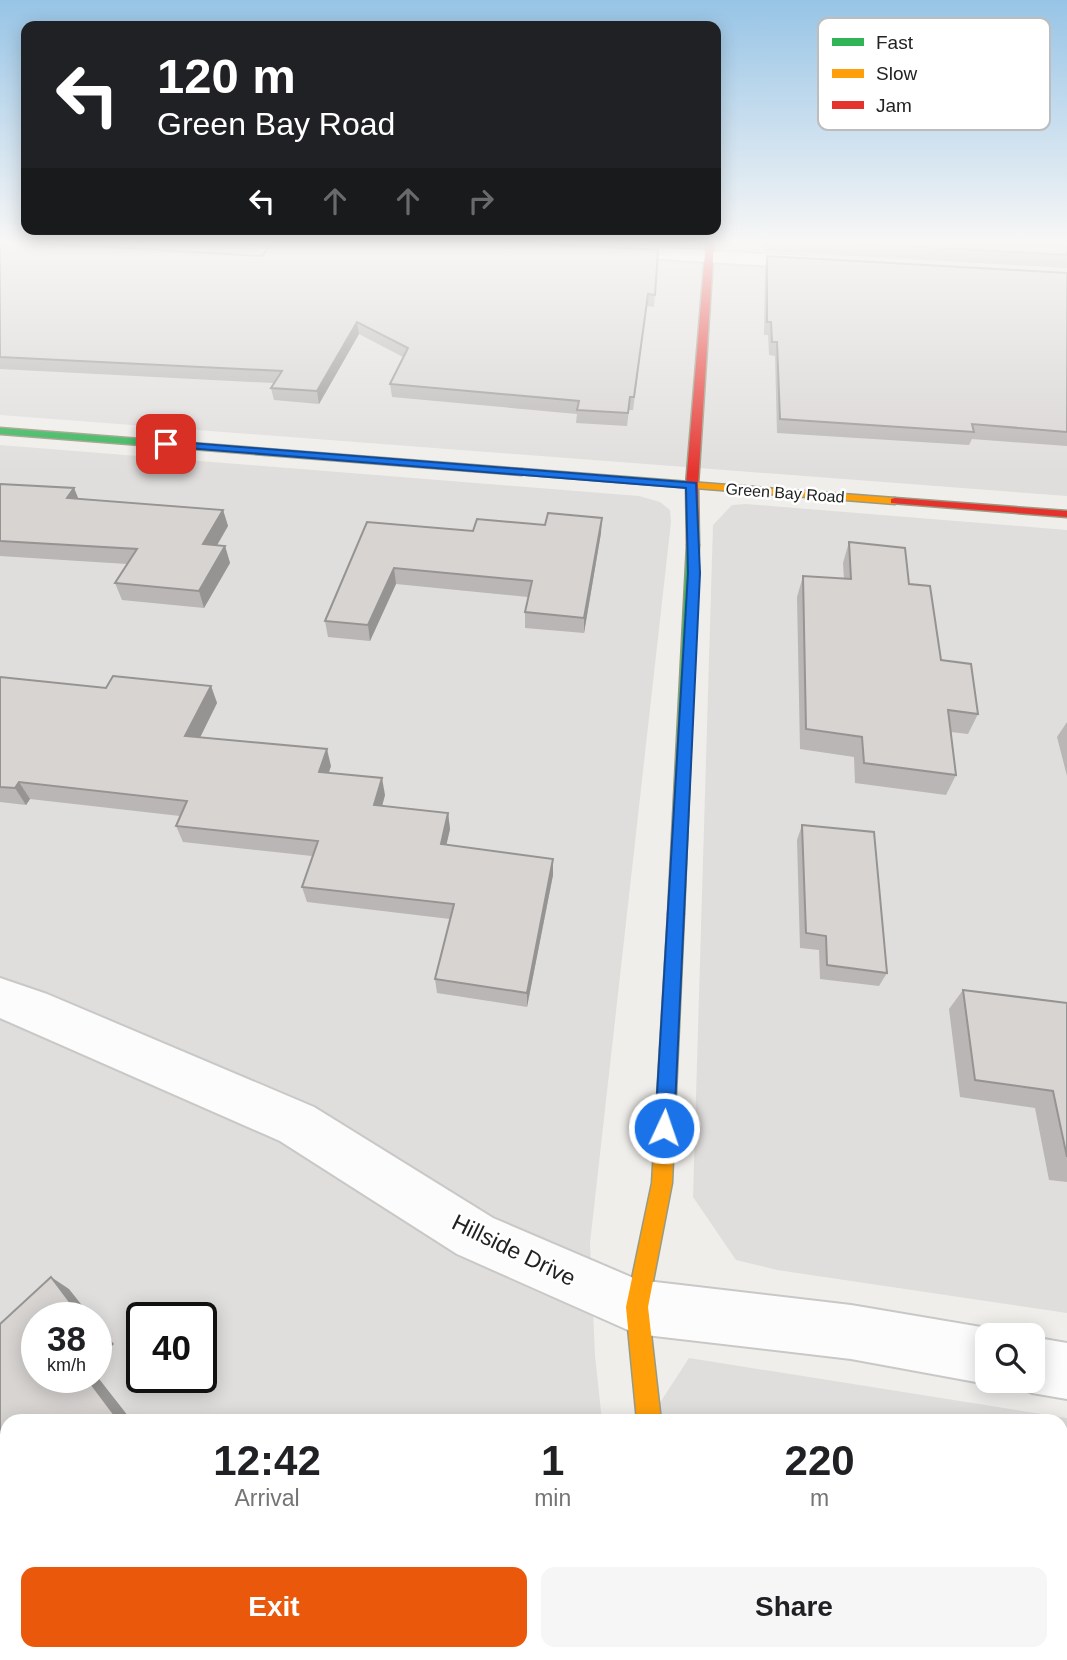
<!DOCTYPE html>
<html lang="en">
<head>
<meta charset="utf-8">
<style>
  body { margin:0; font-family:Arial,sans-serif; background:#f6f6f6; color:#202124; height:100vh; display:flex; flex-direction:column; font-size:26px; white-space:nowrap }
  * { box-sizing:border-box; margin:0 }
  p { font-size:23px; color:#757577 }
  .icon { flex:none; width:38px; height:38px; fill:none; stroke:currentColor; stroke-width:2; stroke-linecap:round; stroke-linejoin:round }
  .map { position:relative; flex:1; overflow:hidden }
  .sheet { position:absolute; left:0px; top:1414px; width:1068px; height:247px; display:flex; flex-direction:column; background:#fff; border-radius:21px 21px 0 0; box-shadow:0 4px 18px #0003 }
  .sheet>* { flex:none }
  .guide { position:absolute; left:21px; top:21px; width:700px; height:214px; border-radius:14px; box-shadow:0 4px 18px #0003; background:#202124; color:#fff; overflow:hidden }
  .buttons { position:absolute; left:975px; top:1323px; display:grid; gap:14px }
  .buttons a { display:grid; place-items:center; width:70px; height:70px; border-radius:14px; background:#fff; box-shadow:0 4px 18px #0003; font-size:35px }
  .speed { position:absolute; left:21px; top:1302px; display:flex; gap:14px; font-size:35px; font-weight:700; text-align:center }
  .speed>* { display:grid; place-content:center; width:91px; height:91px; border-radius:50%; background:#fff; box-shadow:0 4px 18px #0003; line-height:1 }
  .speed small { font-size:18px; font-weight:400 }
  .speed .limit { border:4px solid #111; border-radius:10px; background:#fff; color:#111 }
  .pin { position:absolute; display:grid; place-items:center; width:60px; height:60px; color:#fff; margin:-30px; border-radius:14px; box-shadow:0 4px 10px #0006 }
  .me { position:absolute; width:77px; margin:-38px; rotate:3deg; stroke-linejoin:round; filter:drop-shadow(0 0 5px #0008) }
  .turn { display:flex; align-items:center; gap:24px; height:147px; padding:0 21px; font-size:32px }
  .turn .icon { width:91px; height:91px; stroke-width:2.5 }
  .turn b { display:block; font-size:49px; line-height:60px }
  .lanes { display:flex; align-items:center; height:66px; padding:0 21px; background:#0003; justify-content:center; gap:35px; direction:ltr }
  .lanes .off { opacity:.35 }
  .eta { display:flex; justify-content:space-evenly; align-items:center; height:119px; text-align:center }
  .eta b { font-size:42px; font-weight:800; line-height:49px }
  .primary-button { display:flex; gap:14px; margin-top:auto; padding:14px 21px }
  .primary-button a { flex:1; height:80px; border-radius:14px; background:#ea580c; color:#fff; font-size:28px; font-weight:800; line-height:80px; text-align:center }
  .primary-button a+a { background:#f6f6f6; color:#202124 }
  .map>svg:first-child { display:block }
</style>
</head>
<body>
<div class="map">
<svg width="1067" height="1660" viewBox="0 0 1067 1660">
  <rect width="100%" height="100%" fill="#f0eeeb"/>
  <g fill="#dfdedc" fill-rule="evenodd">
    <path d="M 0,242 L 1067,242 L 1067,496 L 0,415 Z"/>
    <path d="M 0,445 L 639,496 L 660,502 L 670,510 L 671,522 L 590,1243 L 595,1355 L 602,1421 L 7,1421 L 7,1654 L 1060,1654 L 1060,1421 L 648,1421 L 689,1358 L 1067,1418 L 1067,1660 L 0,1660 ZM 37,1318 L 96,1318 L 96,1377 L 37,1377 ZM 142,1318 L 201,1318 L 201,1377 L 142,1377 Z"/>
    <path d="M 746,504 L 1067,530 L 1067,1313 L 777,1270 L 736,1260 L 693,1197 L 713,525 L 732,505 Z"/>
  </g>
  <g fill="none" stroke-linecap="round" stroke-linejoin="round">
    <g stroke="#c9c8c7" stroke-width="4">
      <g id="street">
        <path d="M 604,245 L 820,257 L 830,263 L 820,269 L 597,255 L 594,251 Z"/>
        <path d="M 0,978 L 47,994 L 314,1107 L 493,1218 L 638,1280 L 851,1305 L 987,1328 L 1003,1335 L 987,1335 L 987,1381 L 994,1381 L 987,1384 L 851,1359 L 637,1334 L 457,1254 L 280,1141 L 0,1018 Z"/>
        <path d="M 1032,1337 L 1067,1343 L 1067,1399 L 1032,1393 L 1012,1385 L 1011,1381 L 1032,1381 Z"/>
        <path d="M 659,1654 L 723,1654 L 724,1660 L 660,1660 Z"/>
      </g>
    </g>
    <g stroke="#999a82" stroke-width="3">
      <g id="fast">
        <path d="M 0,428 L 522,469 L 528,472 L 522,475 L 0,434 Z"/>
        <path d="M 693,541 L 699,545 L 684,914 L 682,919 L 676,921 L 670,919 L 668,914 L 687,545 Z"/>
      </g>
    </g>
    <g stroke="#999a82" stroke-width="3">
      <g id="slow">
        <path d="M 522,469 L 895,498 L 901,501 L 895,504 L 518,474 L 518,470 Z"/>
        <path d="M 676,907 L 682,909 L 684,914 L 672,1183 L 648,1307 L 661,1421 L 637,1421 L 626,1307 L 652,1183 L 668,914 L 670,909 Z"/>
      </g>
    </g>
    <g stroke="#999a82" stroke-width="3">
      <g id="jam">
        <path d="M 706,242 L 714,242 L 698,485 L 699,545 L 693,549 L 687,545 L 686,485 Z"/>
        <path d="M 895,498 L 1067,511 L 1067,517 L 891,503 L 891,499 Z"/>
      </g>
    </g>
    <use href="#street" fill="#fdfcfc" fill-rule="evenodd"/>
    <use href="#fast" fill="#30b455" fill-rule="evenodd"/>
    <use href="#slow" fill="#ff9f0a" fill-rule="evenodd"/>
    <use href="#jam" fill="#e5322d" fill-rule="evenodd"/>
  </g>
  <g fill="#b9b6b5">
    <path d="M 0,242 L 262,256 L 658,250 L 654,307 L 647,306 L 633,410 L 629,410 L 627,426 L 576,423 L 577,414 L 392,397 L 390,384 L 403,357 L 359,334 L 319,404 L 274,400 L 271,388 L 273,383 L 0,369 Z"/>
    <path d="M 620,242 L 658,242 L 657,245 Z"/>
    <path d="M 765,242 L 1067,242 L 1067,268 L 765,251 Z"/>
    <path d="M 767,256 L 1067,273 L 1067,446 L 972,439 L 969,445 L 777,433 L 775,356 L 769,355 L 768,335 L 764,335 L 765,268 Z"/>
    <path d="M 0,484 L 74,488 L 78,499 L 223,510 L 228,526 L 217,545 L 225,546 L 230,563 L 204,608 L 122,600 L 115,583 L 127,564 L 0,556 Z"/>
    <path d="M 367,522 L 473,531 L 601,533 L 584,633 L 525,628 L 525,612 L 528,597 L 396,584 L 370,641 L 328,637 L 325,621 Z"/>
    <path d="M 849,542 L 909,584 L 941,660 L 978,714 L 968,734 L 951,732 L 956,775 L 946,795 L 855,783 L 854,757 L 800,749 L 797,597 L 803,576 L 844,579 L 843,563 Z"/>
    <path d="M 0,677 L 106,688 L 211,686 L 217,703 L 200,737 L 331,766 L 329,773 L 385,795 L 382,806 L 448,813 L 450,829 L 446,845 L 553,875 L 527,1007 L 437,993 L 435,979 L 450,919 L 307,902 L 302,887 L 312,856 L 183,842 L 176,826 L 180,816 L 30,799 L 26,805 L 0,802 Z"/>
    <path d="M 1067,722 L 1067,776 L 1057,737 Z"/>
    <path d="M 802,825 L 887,973 L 879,986 L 820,979 L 819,950 L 800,948 L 797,840 Z"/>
    <path d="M 963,990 L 1067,1003 L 1067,1182 L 1049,1180 L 1035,1108 L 960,1097 L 949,1009 Z"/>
    <path d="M 1060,1590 L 1067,1590 L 1067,1660 L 961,1660 L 970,1654 L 1060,1654 Z"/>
  </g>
  <g fill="#969493">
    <path d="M 357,322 L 359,334 L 319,404 L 317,391 Z"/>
    <path d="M 74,488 L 81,505 L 67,498 Z"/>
    <path d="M 223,510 L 228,526 L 208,561 L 203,544 Z"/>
    <path d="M 602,518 L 601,533 L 584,633 L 584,618 Z"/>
    <path d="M 225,546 L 230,563 L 204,608 L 199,591 Z"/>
    <path d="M 394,568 L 396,584 L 370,641 L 368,625 Z"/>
    <path d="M 211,686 L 217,703 L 193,752 L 185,736 Z"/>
    <path d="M 327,749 L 331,766 L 323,788 L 319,772 Z"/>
    <path d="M 382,778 L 385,795 L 378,821 L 374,805 Z"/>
    <path d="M 19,782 L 30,799 L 26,805 L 15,788 Z"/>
    <path d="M 448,813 L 450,829 L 443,860 L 441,844 Z"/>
    <path d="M 553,859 L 553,875 L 527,1007 L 527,993 Z"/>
    <path d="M 51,1277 L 69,1289 L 92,1318 L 82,1318 Z"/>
    <path d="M 96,1323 L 114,1344 L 96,1361 Z"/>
    <path d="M 96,1375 L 132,1421 L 119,1421 L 86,1377 L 96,1377 Z"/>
    <path d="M 159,1654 L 180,1654 L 184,1660 L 164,1660 Z"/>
    <path d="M 405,1654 L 414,1654 L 419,1660 L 410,1660 Z"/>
  </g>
  <g fill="#d7d4d2" stroke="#969493" stroke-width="2">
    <path d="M 0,242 L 23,242 L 262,256 L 272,242 L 518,242 L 658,250 L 655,295 L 648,294 L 634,397 L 630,397 L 628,413 L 577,410 L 579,401 L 390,384 L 408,348 L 357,322 L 317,391 L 271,388 L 282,371 L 0,357 Z"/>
    <path d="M 838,242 L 1067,242 L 1067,255 Z"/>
    <path d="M 767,256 L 1067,273 L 1067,432 L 972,424 L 974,432 L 780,419 L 777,342 L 772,342 L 771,322 L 767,322 Z"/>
    <path d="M 0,484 L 74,488 L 67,498 L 223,510 L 203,544 L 225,546 L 199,591 L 115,583 L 137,549 L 0,541 Z"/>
    <path d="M 548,513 L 602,518 L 584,618 L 525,612 L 532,581 L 394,568 L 368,625 L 325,621 L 367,522 L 473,531 L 477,519 L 545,525 Z"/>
    <path d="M 849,542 L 905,548 L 909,584 L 930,586 L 941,660 L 971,664 L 978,714 L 948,710 L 956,775 L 864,763 L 862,737 L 806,729 L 803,576 L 851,579 Z"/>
    <path d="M 113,676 L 211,686 L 185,736 L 327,749 L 319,772 L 382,778 L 374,805 L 448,813 L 441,844 L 553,859 L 527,993 L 435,979 L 454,904 L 302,887 L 318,841 L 176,826 L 187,801 L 19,782 L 15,788 L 0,787 L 0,677 L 106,688 Z"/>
    <path d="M 802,825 L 874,832 L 887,973 L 827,965 L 826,936 L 806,933 Z"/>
    <path d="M 963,990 L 1067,1003 L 1067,1157 L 1053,1091 L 975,1080 Z"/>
    <path d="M 51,1277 L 82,1318 L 37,1318 L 37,1377 L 86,1377 L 119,1421 L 7,1421 L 7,1654 L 159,1654 L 164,1660 L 0,1660 L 0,1324 Z"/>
    <path d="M 1067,1602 L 1067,1660 L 989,1660 L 997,1654 L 1060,1654 L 1060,1607 Z"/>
    <path d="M 290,1654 L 405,1654 L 410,1660 L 286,1660 Z"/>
  </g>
  <linearGradient id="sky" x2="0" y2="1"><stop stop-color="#97c4e6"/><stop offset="0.51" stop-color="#f8f7f6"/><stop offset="1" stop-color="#f8f7f6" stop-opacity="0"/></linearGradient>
  <rect width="1067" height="475" fill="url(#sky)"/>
  <path fill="#1a73e8" stroke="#114b97" stroke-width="2" d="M 166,441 L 696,483 L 700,573 L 674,1128 L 671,1135 L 664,1138 L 657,1135 L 655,1128 L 688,573 L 686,488 L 162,446 L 162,442 Z"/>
  <g text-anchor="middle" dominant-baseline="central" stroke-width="5" stroke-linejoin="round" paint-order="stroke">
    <g font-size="16" fill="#222" stroke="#fff">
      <text transform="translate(785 493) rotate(4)">Green Bay Road</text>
    </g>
    <g font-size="23" fill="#222" stroke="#fff">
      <text transform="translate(514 1250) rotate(26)">Hillside Drive</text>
    </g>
  </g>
  <rect x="818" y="18" width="232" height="112" rx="10" fill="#fff" stroke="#bdbdbd" stroke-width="2"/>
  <rect x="832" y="38" width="32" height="8" fill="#30b455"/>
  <rect x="832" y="69" width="32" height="9" fill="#ff9f0a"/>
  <rect x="832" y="101" width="32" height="8" fill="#e5322d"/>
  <g font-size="19" fill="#222">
    <text x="876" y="49">Fast</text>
    <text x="876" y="80">Slow</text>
    <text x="876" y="112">Jam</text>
  </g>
</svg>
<div class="buttons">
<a><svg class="icon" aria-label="search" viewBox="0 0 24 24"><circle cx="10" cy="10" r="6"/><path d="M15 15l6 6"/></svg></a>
</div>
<div class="speed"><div>38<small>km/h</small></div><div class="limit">40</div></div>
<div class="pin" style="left:166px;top:444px;background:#d93025"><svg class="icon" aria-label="arrive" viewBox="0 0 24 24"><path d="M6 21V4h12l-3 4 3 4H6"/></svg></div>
<svg class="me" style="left:664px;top:1128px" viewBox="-20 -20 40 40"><circle r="17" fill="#1a73e8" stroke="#fff" stroke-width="3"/><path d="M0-11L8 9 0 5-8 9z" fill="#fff"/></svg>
<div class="guide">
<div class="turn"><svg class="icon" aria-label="left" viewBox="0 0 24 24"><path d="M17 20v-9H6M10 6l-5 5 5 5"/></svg><div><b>120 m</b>Green Bay Road</div></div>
<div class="lanes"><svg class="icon" aria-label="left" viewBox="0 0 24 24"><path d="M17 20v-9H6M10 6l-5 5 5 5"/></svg><svg class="icon off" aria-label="ahead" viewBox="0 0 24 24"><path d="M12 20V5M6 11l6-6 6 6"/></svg><svg class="icon off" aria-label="ahead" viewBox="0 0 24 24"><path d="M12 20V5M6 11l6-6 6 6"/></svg><svg class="icon off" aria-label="right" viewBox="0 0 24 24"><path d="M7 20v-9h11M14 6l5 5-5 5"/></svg></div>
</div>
<section class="sheet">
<div class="eta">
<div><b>12:42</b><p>Arrival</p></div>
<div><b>1</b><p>min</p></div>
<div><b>220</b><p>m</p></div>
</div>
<div class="primary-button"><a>Exit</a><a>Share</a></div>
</section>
</div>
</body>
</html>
